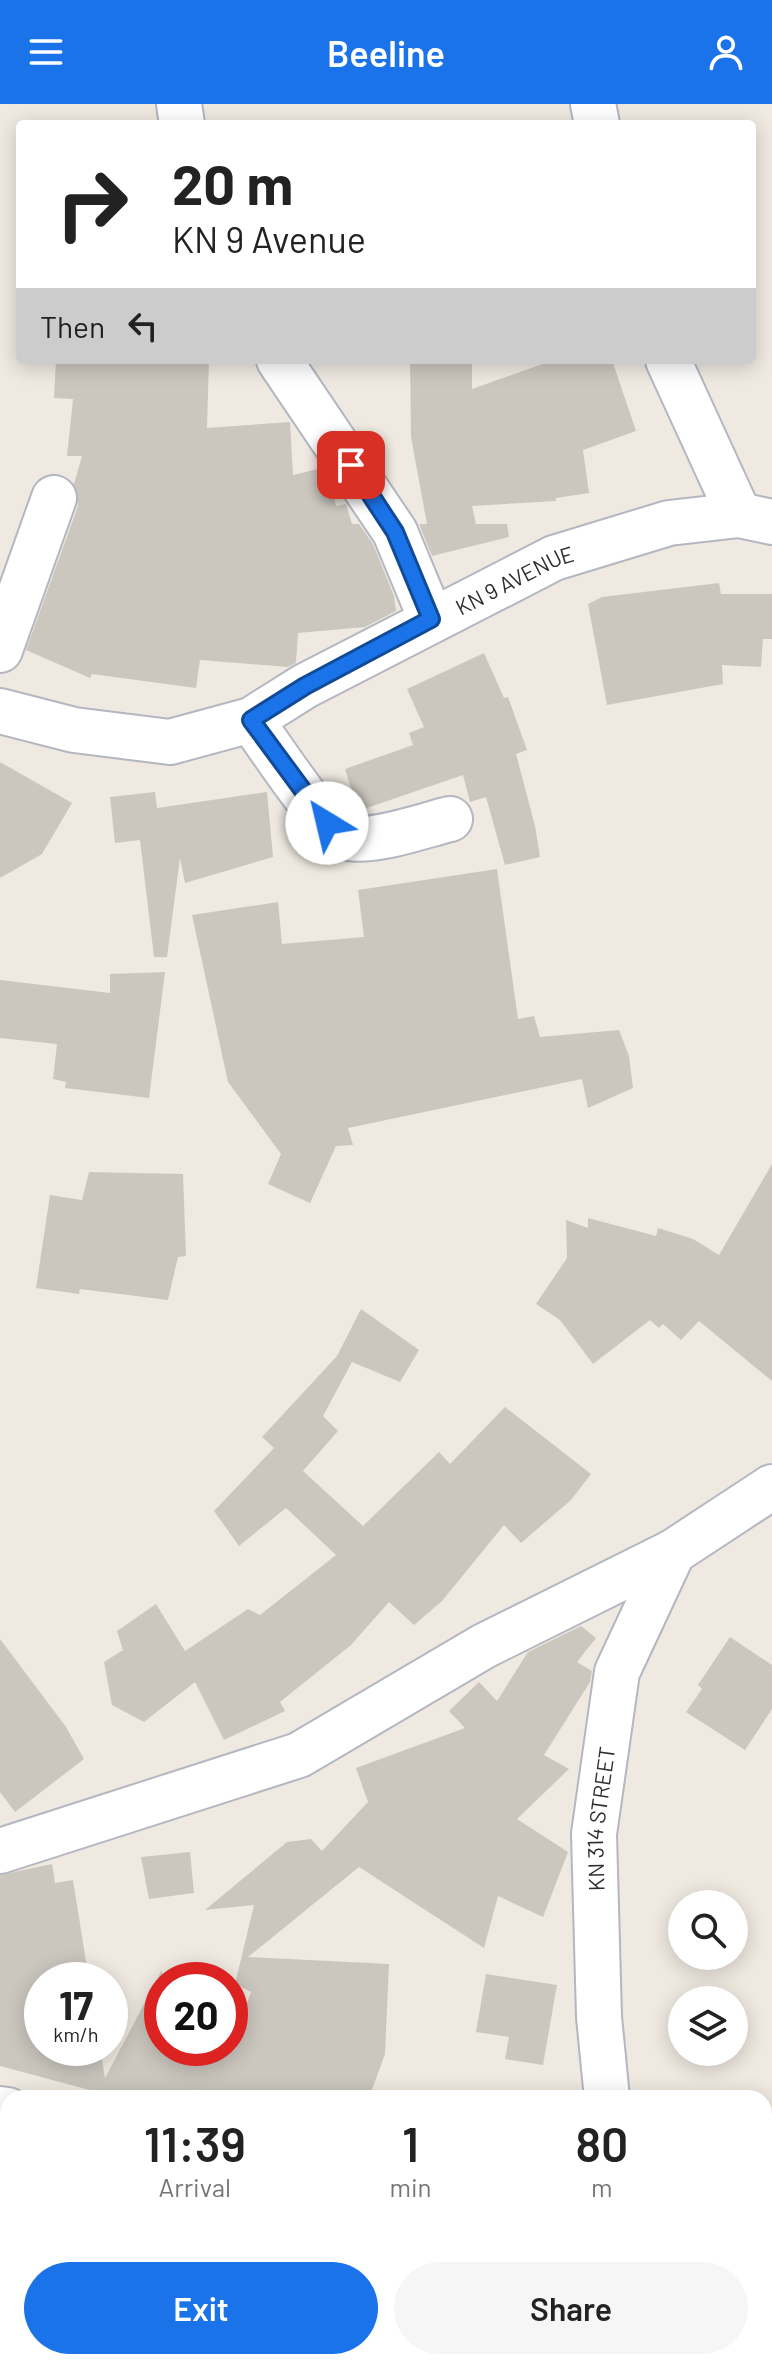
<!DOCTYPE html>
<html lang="en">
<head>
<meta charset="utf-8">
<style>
  body { margin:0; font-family:Barlow,sans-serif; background:#f6f6f6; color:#222; height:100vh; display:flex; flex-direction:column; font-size:30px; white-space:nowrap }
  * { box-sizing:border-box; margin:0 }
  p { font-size:26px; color:#767676 }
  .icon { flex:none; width:44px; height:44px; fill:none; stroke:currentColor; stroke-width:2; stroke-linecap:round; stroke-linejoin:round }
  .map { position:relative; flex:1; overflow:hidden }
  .details { position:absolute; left:0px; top:1986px; width:772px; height:280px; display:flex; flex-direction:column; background:#fff; border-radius:24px 24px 0 0; box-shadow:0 4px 20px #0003 }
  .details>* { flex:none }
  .banner { position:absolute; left:16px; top:16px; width:740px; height:244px; border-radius:8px; box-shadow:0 4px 20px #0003; background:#fff; color:#222; overflow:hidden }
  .controls { position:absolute; left:668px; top:1786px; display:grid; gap:16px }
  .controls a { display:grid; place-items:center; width:80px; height:80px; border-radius:50%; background:#fff; box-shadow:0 4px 20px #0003; font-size:40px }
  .speed { position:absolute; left:24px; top:1858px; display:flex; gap:16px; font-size:40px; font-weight:700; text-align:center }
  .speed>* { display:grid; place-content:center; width:104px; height:104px; border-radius:50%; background:#fff; box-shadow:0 4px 20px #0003; line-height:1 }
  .speed small { font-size:20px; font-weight:400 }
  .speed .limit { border:12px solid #d22; background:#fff; color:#111 }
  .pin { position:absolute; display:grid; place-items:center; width:68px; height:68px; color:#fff; margin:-34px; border-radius:16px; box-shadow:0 4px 12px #0006 }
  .me { position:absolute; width:88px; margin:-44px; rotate:324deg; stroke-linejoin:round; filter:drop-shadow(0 0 6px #0008) }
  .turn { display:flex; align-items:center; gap:28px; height:168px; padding:0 24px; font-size:36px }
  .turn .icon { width:104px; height:104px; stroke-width:2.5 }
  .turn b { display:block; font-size:56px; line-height:68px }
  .then { display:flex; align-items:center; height:76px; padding:0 24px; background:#0003; gap:16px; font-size:30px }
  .eta { display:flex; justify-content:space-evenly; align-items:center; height:136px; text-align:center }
  .eta b { font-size:48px; font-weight:600; line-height:56px }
  .action { display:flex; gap:16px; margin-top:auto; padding:16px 24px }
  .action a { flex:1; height:92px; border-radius:48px; background:#1a73e8; color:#fff; font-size:32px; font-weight:600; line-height:92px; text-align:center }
  .action a+a { background:#f6f6f6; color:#222 }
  header { display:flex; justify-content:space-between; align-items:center; height:104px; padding:0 24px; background:#1a73e8; color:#fff; font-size:36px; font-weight:600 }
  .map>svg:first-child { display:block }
</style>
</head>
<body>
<header><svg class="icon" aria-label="menu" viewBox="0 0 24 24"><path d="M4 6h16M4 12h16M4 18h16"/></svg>Beeline<svg class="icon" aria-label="person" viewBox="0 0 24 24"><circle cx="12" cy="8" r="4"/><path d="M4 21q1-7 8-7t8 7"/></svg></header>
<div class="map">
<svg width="772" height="2266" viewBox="0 0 772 2266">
  <rect width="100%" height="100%" fill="#efe9e1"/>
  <g fill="#cbc7bf">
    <path d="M 56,256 L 209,256 L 207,324 L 290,318 L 293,371 L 322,364 L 331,377 L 336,402 L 346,400 L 352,420 L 359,420 L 373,440 L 394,492 L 396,507 L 365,523 L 298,529 L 296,559 L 288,563 L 200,556 L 196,584 L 92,570 L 90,574 L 26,546 L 78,402 L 74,380 L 82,352 L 67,352 L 73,295 L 54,294 Z"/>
    <path d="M 410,256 L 472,256 L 472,285 L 554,256 L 612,256 L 636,327 L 583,346 L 589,389 L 556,394 L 556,397 L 472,402 L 476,420 L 507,420 L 509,433 L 432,452 L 419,420 L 427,420 L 411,333 Z"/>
    <path d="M 719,479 L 721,490 L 772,490 L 772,535 L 763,535 L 761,563 L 722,561 L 723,580 L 607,601 L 588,500 L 602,493 Z"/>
    <path d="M 484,549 L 504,594 L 508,593 L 527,646 L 516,650 L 535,722 L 540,753 L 505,761 L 486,693 L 470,698 L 463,671 L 358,707 L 345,665 L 413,641 L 409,629 L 424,623 L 407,585 Z"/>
    <path d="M 0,658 L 72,699 L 42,750 L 0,774 Z"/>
    <path d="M 155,688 L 157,704 L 267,688 L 273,753 L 185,779 L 180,754 L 167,853 L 154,853 L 140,736 L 115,739 L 110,693 Z"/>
    <path d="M 497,765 L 518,915 L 534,912 L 540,933 L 619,926 L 629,952 L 633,984 L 588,1004 L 582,975 L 348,1024 L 353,1041 L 336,1042 L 310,1099 L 268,1080 L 281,1050 L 228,978 L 192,811 L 278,798 L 282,840 L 364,833 L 358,786 Z"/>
    <path d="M 165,868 L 149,994 L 65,984 L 66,978 L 53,975 L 57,940 L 0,934 L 0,876 L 110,889 L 110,870 Z"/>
    <path d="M 772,1060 L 772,1277 L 699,1217 L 681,1236 L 663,1220 L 659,1224 L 650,1216 L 593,1260 L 560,1216 L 536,1200 L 567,1154 L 566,1116 L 588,1124 L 588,1114 L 656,1132 L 658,1124 L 693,1135 L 719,1151 Z"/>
    <path d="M 89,1068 L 183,1070 L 186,1152 L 178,1153 L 168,1196 L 80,1185 L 79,1190 L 36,1184 L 50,1091 L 82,1096 Z"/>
    <path d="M 361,1205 L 419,1246 L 400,1278 L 352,1258 L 323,1312 L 338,1327 L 303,1367 L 363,1422 L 439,1348 L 450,1360 L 505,1303 L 591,1370 L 571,1396 L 521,1439 L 504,1421 L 442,1497 L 414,1521 L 389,1498 L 351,1541 L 280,1598 L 285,1607 L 224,1636 L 195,1578 L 144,1618 L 112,1601 L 104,1558 L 123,1546 L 117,1527 L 156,1500 L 185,1547 L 248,1505 L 260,1511 L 336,1451 L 286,1404 L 239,1442 L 214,1407 L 274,1344 L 262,1333 L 337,1252 Z"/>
    <path d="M 581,1522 L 596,1534 L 577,1558 L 592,1567 L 590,1578 L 544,1651 L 569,1665 L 517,1715 L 568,1748 L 543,1813 L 498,1792 L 484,1844 L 359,1763 L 248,1853 L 389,1860 L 385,1950 L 369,1994 L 94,1994 L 97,1988 L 0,1962 L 0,1771 L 52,1760 L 55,1779 L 73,1776 L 89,1876 L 42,1876 L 42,1944 L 100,1944 L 105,1974 L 162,1866 L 162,1944 L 231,1944 L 251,1888 L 235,1880 L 254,1801 L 205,1806 L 287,1738 L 311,1735 L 322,1747 L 368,1698 L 356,1664 L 465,1624 L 449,1607 L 479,1578 L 497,1597 L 528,1548 Z"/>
    <path d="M 730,1533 L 772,1561 L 772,1605 L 745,1646 L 686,1608 L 702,1585 L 698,1581 Z"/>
    <path d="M 0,1535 L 66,1623 L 84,1655 L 15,1708 L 0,1688 Z"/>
    <path d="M 190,1748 L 194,1789 L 149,1795 L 141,1753 Z"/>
    <path d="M 486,1870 L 557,1881 L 543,1961 L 505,1955 L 509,1933 L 476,1928 Z"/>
  </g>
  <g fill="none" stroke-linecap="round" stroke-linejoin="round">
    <g stroke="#b4b7c1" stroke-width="48">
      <g id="minor">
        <path d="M 179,0 L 182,20"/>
        <path d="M 593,0 L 597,20"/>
        <path d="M 279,256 L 395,428 L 431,515"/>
        <path d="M 668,256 L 739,411"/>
        <path d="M 0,546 L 54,394"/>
        <path id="s1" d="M 0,607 L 74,626 L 170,638 L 251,616 L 305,582 L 554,454 L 669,419 L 739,411 L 772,418"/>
        <path d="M 251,616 C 267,638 324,726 345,733 C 371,741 424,721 450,715"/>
        <path d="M 0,1747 L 299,1651 L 484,1542 L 673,1448 L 772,1383"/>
        <path id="s2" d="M 607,1994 L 599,1913 L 594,1730 L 617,1568 L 673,1448"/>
        <path d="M 0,2005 L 8,2006"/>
        <path d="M 0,2191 L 8,2141"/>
        <path d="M 642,2258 L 645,2266"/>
      </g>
    </g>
    <use href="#minor" stroke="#fff" stroke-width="44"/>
  </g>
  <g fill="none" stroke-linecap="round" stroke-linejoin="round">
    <g stroke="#114b97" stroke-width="20">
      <path id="route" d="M 327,719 L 251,616 L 305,582 L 431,515 L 395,428 L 351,361"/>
    </g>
    <use href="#route" stroke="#1a73e8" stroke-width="14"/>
  </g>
  <g text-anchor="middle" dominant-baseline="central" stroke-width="6" stroke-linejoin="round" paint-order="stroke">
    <g font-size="22" fill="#2e2e2e" stroke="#fff">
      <text stroke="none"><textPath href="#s1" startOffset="556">KN 9 AVENUE</textPath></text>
      <text stroke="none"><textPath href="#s2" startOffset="280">KN 314 STREET</textPath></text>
    </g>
  </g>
</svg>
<div class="controls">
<a><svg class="icon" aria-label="search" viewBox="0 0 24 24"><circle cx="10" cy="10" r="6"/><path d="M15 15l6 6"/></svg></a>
<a><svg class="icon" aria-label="layers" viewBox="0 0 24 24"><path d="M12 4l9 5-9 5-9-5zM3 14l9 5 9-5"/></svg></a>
</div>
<div class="speed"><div>17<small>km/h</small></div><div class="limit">20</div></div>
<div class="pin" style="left:351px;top:361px;background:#d93025"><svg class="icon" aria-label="arrive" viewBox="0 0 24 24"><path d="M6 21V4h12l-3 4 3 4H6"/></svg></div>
<svg class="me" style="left:327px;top:719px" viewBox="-20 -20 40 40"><circle r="19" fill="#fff"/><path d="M0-13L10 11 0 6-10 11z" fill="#1a73e8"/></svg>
<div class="banner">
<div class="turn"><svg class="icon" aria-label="right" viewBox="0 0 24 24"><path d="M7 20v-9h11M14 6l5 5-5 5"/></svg><div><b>20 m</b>KN 9 Avenue</div></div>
<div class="then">Then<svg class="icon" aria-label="left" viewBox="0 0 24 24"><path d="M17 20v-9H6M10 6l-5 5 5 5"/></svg></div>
</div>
<section class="details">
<div class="eta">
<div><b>11:39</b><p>Arrival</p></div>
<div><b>1</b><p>min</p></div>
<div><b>80</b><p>m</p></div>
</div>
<div class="action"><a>Exit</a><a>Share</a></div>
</section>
</div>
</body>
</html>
